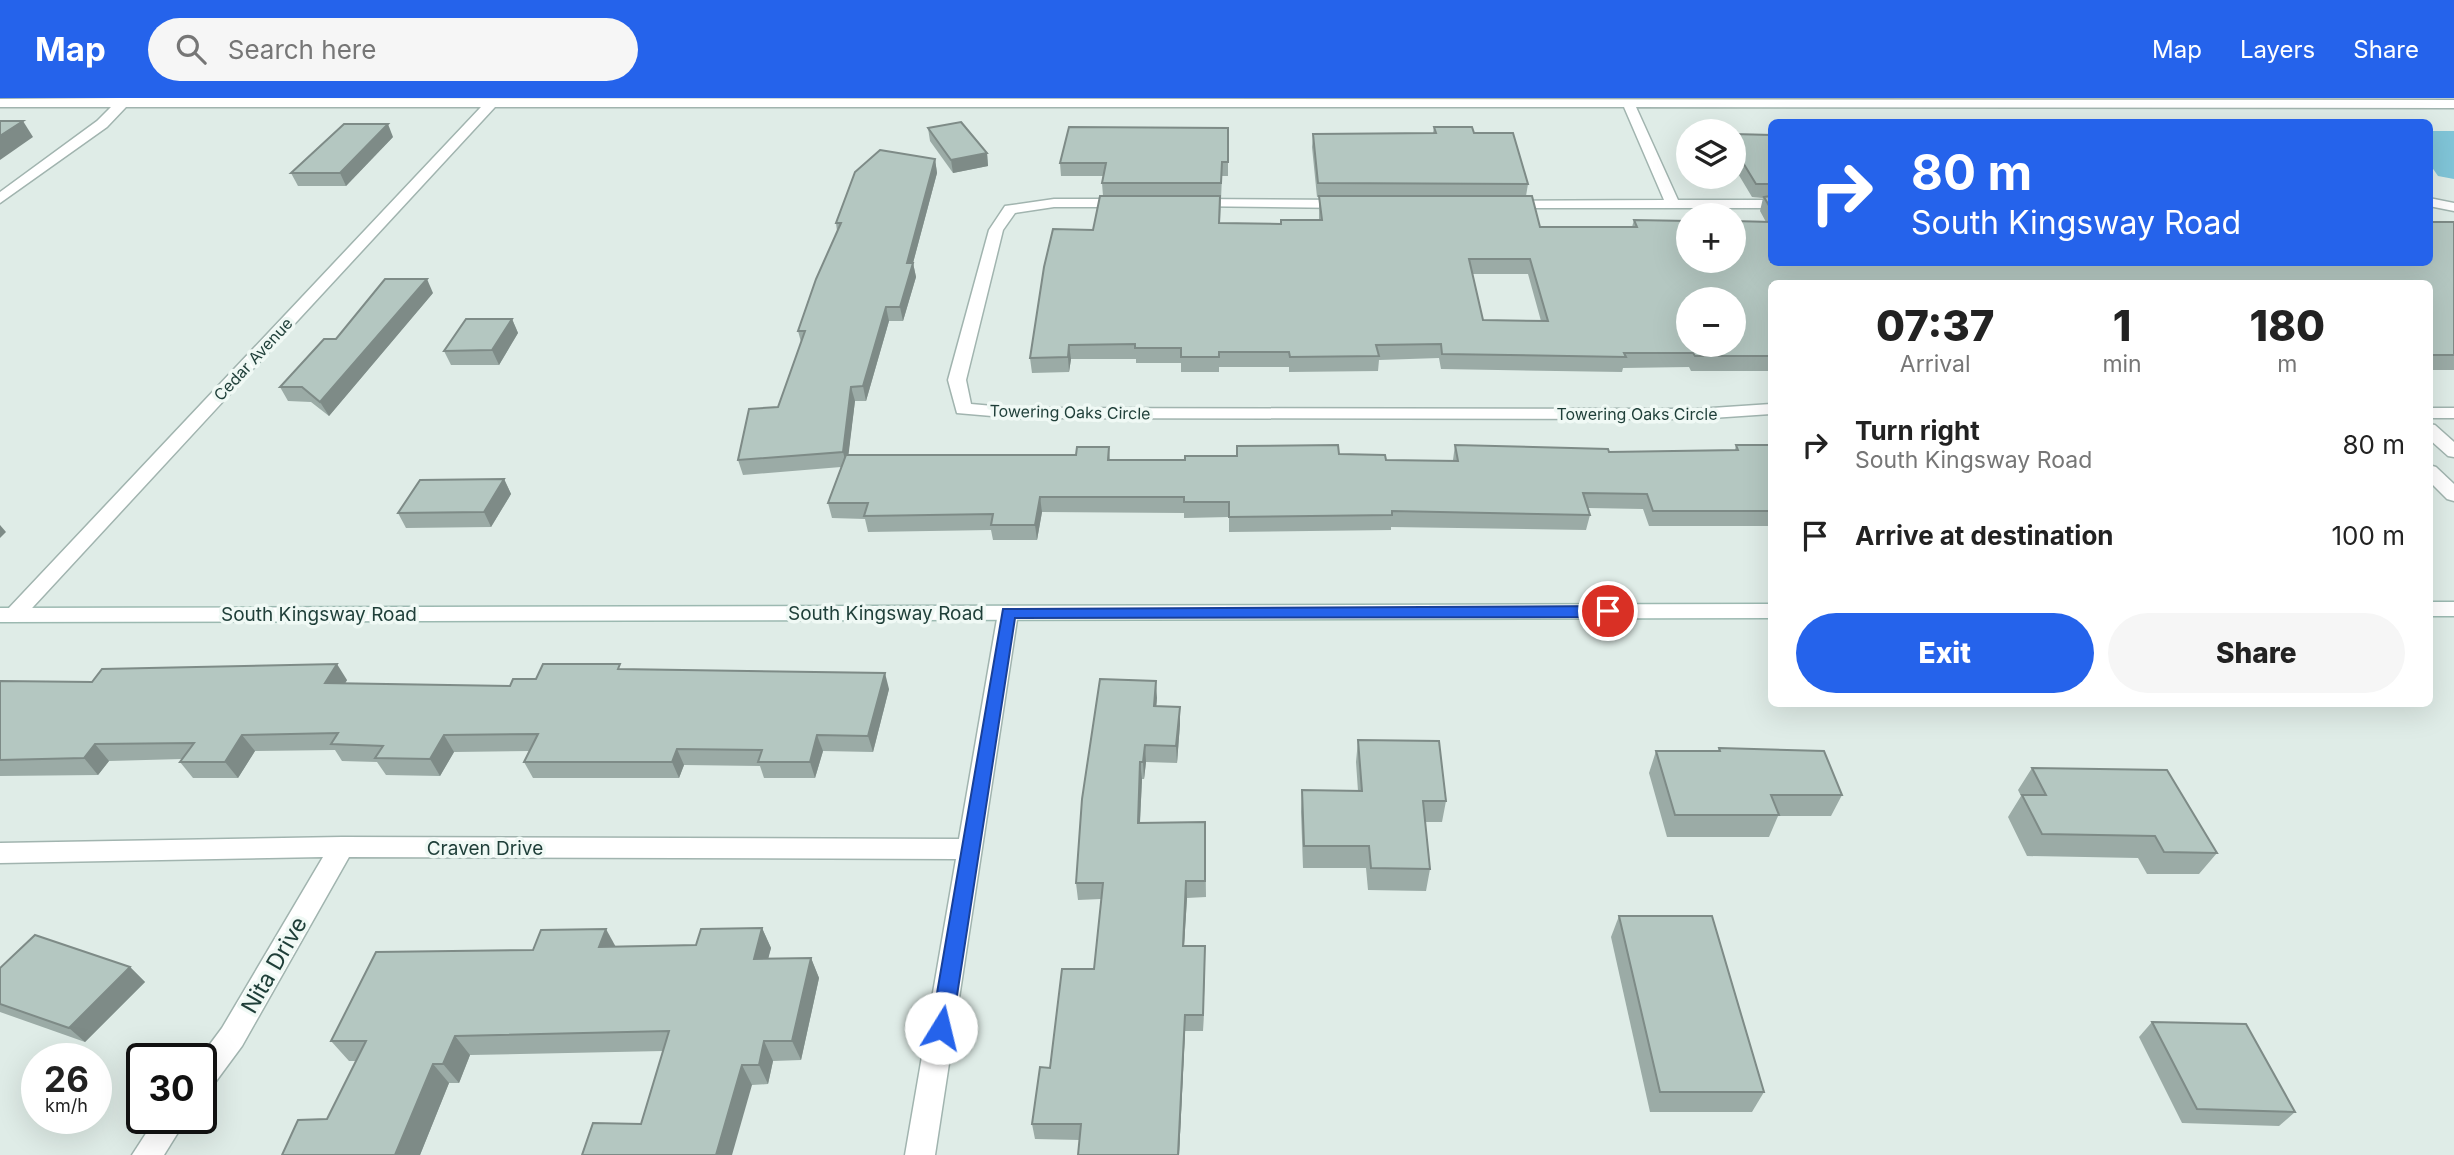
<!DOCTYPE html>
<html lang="en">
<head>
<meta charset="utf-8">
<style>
  body { margin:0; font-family:Inter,sans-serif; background:#f6f6f6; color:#222; height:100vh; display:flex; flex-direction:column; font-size:26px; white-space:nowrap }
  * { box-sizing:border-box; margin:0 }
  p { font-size:23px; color:#767676 }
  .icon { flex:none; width:38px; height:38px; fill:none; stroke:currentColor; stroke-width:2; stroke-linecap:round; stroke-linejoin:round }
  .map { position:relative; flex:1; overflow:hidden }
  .drawer { position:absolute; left:1768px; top:182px; width:665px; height:427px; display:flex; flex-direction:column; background:#fff; border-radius:10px; box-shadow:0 7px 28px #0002 }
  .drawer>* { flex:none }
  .banner { position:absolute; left:1768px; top:21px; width:665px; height:147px; border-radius:10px; box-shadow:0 7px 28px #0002; background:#2563eb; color:#fff; overflow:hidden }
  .fabs { position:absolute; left:1676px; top:21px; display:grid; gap:14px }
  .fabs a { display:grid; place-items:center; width:70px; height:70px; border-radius:50%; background:#fff; box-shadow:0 7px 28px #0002; font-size:35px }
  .speed { position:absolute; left:21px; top:945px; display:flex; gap:14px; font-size:35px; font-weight:700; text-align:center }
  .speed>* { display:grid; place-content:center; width:91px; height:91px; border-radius:50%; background:#fff; box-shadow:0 7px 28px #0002; line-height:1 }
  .speed small { font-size:18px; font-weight:400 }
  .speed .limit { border:4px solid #111; border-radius:10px; background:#fff; color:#111 }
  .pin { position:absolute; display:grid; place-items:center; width:60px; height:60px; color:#fff; margin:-30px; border:4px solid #fff; border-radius:50%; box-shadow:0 2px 7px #0007 }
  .me { position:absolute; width:77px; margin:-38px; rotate:9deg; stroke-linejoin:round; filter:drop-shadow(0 0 5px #0008) }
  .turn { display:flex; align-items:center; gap:24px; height:147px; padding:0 28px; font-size:32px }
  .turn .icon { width:91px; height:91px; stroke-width:2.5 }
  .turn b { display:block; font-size:49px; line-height:60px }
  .eta { display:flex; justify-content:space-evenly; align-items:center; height:119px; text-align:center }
  .eta b { font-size:42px; font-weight:800; line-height:49px }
  .primary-button { display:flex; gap:14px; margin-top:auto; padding:14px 28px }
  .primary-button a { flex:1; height:80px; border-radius:42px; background:#2563eb; color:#fff; font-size:28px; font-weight:800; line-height:80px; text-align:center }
  .primary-button a+a { background:#f6f6f6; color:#222 }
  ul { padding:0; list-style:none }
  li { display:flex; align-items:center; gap:21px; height:91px; padding:0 28px }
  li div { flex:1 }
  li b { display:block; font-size:26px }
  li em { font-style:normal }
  header { display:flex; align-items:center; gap:42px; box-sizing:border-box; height:98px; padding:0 35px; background:#2563eb; color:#fff }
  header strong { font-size:33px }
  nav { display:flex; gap:38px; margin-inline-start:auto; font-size:24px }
  .search { width:490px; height:63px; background:#f6f6f6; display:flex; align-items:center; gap:18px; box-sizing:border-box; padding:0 24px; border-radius:38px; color:#767676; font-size:26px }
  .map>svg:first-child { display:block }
</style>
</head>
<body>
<header>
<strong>Map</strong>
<div class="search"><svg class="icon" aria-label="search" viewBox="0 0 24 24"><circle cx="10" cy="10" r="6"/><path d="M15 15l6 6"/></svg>Search here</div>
<nav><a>Map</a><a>Layers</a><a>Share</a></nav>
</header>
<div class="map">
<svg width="2454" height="1057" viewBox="0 0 2454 1057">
  <rect width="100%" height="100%" fill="#dfece7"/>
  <path fill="#80c5d8" d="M 2429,33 L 2454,33 L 2454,81 L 2438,78 L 2429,65 Z"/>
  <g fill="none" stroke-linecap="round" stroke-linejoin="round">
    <g stroke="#a1b4af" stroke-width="3">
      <g id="street">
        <path d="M 120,0 L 2454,2 L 2454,10 L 1636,9 L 1678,102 L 1771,102 L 1771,110 L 1507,110 L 1500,106 L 1502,103 L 1664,102 L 1624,9 L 495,9 L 21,522 L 7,522 L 4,517 L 7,512 L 481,9 L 126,9 L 107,29 L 0,105 L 0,94 L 97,23 L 111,9 L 0,9 L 0,1 Z"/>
        <path d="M 2429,100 L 2454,105 L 2454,113 L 2429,108 Z"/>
        <path d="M 1054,101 L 1125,101 L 1132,105 L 1125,109 L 1054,109 L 1015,115 L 1003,132 L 966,282 L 971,306 L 1015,310 L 1697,311 L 1771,306 L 1771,316 L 1697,321 L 1015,320 L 957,315 L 948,282 L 989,132 L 1005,108 Z"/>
        <path d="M 1192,101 L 1345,102 L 1352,106 L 1345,110 L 1187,108 L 1185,105 Z"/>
        <rect x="2429" y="310" width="25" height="10"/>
        <path d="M 2429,326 L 2435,327 L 2454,344 L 2454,359 L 2448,358 L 2429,341 Z"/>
        <path d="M 2429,367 L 2436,369 L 2454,386 L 2454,403 L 2447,401 L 2429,383 Z"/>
        <path d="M 1008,508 L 1015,510 L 1018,515 L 935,1057 L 905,1057 L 956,761 L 349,759 L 242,948 L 211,990 L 201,994 L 199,961 L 222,930 L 323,759 L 0,765 L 0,745 L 342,739 L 959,741 L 998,515 L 1001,510 Z"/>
        <path d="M 156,1020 L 187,1020 L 164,1057 L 132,1057 Z"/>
      </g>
    </g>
    <g stroke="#9cb9b1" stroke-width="3">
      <g id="secondary">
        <rect x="2429" y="504" width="25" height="14"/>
        <path d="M 1771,506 L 1771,520 L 0,524 L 0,510 Z"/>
      </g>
    </g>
    <use href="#street" fill="#fff" fill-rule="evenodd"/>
    <use href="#secondary" fill="#fff" fill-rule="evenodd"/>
  </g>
  <g fill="#9baba6" fill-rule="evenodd">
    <path d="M 1434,29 L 1474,35 L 1528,86 L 1526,98 L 1540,129 L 1632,129 L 1634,122 L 1766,124 L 1760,113 L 1763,100 L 1752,99 L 1734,69 L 1734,36 L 1771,37 L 1771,164 L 2454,124 L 2454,272 L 2429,272 L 2429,186 L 1771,186 L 1771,273 L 1691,273 L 1689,269 L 1623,270 L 1622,274 L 1441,271 L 1439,260 L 1379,262 L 1378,273 L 1289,274 L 1289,269 L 1219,269 L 1219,274 L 1181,274 L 1181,265 L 1136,265 L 1136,261 L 1071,261 L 1069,274 L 1032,275 L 1030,260 L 1093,132 L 1103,98 L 1102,85 L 1103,78 L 1061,78 L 1060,65 L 1228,30 L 1228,78 L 1222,78 L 1220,125 L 1281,126 L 1319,122 L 1319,99 L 1317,99 L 1312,49 L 1313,36 L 1433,35 ZM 1472,176 L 1528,176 L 1541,223 L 1483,222 Z"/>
    <path d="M 928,30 L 987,55 L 988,68 L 953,75 L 930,43 Z"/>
    <path d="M 393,39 L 346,88 L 298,88 L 291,75 Z"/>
    <path d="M 935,61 L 937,75 L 913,165 L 916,179 L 903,223 L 889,223 L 866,303 L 855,303 L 848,357 L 1076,357 L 1109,349 L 1110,362 L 1185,362 L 1339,356 L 1386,362 L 1453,362 L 1455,347 L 1609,354 L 1735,352 L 1736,347 L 1771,347 L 1771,428 L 1649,428 L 1643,411 L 1588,410 L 1590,417 L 1586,432 L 1391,429 L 1391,432 L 1229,434 L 1229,419 L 1184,420 L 1184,415 L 1042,414 L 1037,442 L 993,442 L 991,432 L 868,434 L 865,421 L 832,420 L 828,405 L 841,369 L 743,377 L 738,362 L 778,309 L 801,244 L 798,233 L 837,133 L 836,125 Z"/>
    <path d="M 433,195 L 329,318 L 311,304 L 288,303 L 280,289 L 336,241 Z"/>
    <path d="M 512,221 L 518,235 L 499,267 L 451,267 L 444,253 Z"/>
    <path d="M 504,381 L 511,396 L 491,429 L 406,430 L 398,415 Z"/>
    <path d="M 622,571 L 889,591 L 873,654 L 823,653 L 815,680 L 764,680 L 760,668 L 684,667 L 679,680 L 533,680 L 524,664 L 530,653 L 454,654 L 440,678 L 386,677 L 377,664 L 342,663 L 335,652 L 255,653 L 238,680 L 193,680 L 180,664 L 182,661 L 109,663 L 98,677 L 0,678 L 0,583 L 92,584 L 347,582 L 345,585 L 510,588 L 536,581 Z"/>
    <path d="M 1157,600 L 1156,608 L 1180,609 L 1180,626 L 1177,665 L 1146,664 L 1144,681 L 1142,681 L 1140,725 L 1205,724 L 1206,799 L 1187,800 L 1184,848 L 1205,848 L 1203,933 L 1185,933 L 1179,1057 L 1078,1057 L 1080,1042 L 1035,1041 L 1032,1026 L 1050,970 L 1094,871 L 1101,801 L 1078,802 L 1076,785 Z"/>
    <path d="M 1358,642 L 1446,703 L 1442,724 L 1425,724 L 1430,771 L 1426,793 L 1368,792 L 1366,770 L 1303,770 L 1301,714 L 1302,692 L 1358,693 L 1356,664 Z"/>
    <path d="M 1719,650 L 1842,697 L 1831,718 L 1778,718 L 1769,739 L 1667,739 L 1649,675 L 1656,653 L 1718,653 Z"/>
    <path d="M 2032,670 L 2217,755 L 2199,776 L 2147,776 L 2138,760 L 2027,758 L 2008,719 L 2021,698 L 2018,692 Z"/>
    <path d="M 1619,818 L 1764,994 L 1752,1014 L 1650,1014 L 1611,839 Z"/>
    <path d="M 762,830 L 771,850 L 768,860 L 811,860 L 819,880 L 801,962 L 773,963 L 768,986 L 752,987 L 641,1026 L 663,953 L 470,957 L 459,985 L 449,985 L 420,1057 L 282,1057 L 327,1021 L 356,963 L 349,963 L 331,943 L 533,852 L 616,848 L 696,847 Z"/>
    <path d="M 130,869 L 145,884 L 85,944 L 0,914 L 0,870 Z"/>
    <path d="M 2152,924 L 2295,1014 L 2279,1028 L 2182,1025 L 2139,939 Z"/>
  </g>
  <g fill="#7e8b87">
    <path d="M 23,23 L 33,39 L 0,62 L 0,38 Z"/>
    <path d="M 388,26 L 393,39 L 346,88 L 340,75 Z"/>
    <path d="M 987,55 L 988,68 L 953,75 L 951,62 Z"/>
    <path d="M 935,61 L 937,75 L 913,165 L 916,179 L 903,223 L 900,209 L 907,165 Z"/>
    <path d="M 427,181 L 433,195 L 329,318 L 320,304 Z"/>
    <path d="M 886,209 L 889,223 L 866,303 L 863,288 Z"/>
    <path d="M 512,221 L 518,235 L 499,267 L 492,252 Z"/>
    <path d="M 1069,247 L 1071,261 L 1069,274 L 1068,259 Z"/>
    <path d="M 851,289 L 855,303 L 847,369 L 843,354 Z"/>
    <path d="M 504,381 L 511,396 L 491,429 L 484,414 Z"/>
    <path d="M 1040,399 L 1042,414 L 1037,442 L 1035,427 Z"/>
    <path d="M 0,427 L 6,434 L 0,440 Z"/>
    <path d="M 337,566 L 347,582 L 336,601 L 325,585 Z"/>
    <path d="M 885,575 L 889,591 L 873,654 L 868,638 Z"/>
    <path d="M 1156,583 L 1157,600 L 1155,625 L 1154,608 Z"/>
    <path d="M 1180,609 L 1180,626 L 1177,665 L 1176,648 Z"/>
    <path d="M 242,637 L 255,653 L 238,680 L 225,664 Z"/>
    <path d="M 444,637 L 454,654 L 440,678 L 430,661 Z"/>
    <path d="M 817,637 L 823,653 L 815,680 L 810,664 Z"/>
    <path d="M 95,646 L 109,663 L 98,677 L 84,660 Z"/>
    <path d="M 1145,647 L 1146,664 L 1144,681 L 1143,664 Z"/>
    <path d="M 677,651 L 684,667 L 679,680 L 672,664 Z"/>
    <path d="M 1140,664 L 1142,681 L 1139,742 L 1138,725 Z"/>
    <path d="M 1186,783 L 1187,800 L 1183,864 L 1183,848 Z"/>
    <path d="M 762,830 L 771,850 L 763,881 L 754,861 Z"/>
    <path d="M 606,831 L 617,851 L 599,849 Z"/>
    <path d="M 1205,848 L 1205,864 L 1203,933 L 1203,917 Z"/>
    <path d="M 811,860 L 819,880 L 801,962 L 792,943 Z"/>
    <path d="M 130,869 L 145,884 L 85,944 L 69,930 Z"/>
    <path d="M 1185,917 L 1185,933 L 1179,1057 L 1178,1057 Z"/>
    <path d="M 455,938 L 470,957 L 459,985 L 443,966 Z"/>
    <path d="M 764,943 L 773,963 L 768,986 L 759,967 Z"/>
    <path d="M 433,966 L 449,985 L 420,1057 L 395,1057 Z"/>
    <path d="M 742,967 L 752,987 L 732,1057 L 716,1057 Z"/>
  </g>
  <g fill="#b4c7c1" stroke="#7e8b87" stroke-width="2" fill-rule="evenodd">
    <path d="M 0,23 L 23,23 L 0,38 Z"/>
    <path d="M 961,24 L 987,55 L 951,62 L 928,30 Z"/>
    <path d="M 344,26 L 388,26 L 340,75 L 291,75 Z"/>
    <path d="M 1069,29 L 1228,30 L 1228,64 L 1222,64 L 1221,85 L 1102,85 L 1106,65 L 1060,65 Z"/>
    <path d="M 1434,29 L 1472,29 L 1474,35 L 1513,35 L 1528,86 L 1318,85 L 1313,36 L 1436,35 Z"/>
    <path d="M 1734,36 L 1771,37 L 1771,86 L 1756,86 L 1734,50 Z"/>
    <path d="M 880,52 L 935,61 L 907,165 L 913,165 L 900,209 L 886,209 L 863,288 L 851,289 L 843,354 L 738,362 L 749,311 L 778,309 L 805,233 L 798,233 L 816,181 L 841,125 L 836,125 L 855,74 Z"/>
    <path d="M 1100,98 L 1220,98 L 1219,125 L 1281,126 L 1281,122 L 1322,122 L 1319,98 L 1532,98 L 1540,129 L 1637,129 L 1634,122 L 1689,123 L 1689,163 L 1734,163 L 1734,123 L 1771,124 L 1771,164 L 2429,164 L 2429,124 L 2454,124 L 2454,257 L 2429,257 L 2429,186 L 1771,186 L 1771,258 L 1695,258 L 1693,255 L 1624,255 L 1626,259 L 1442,256 L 1441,246 L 1376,247 L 1379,258 L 1290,259 L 1289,254 L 1219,254 L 1219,259 L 1181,259 L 1181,250 L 1135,250 L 1135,246 L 1069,247 L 1068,259 L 1030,260 L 1044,169 L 1053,131 L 1093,132 ZM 1469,161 L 1530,161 L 1548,223 L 1483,222 ZM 1689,201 L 1734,201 L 1734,247 L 1689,247 Z"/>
    <path d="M 1771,98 L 1771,111 L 1764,99 Z"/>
    <path d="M 385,181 L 427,181 L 320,304 L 302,289 L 280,289 L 324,241 L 336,241 Z"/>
    <path d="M 466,221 L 512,221 L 492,252 L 444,253 Z"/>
    <path d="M 1338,347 L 1339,356 L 1385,357 L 1386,362 L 1458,363 L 1455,347 L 1608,351 L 1609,354 L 1738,352 L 1736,347 L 1771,347 L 1771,413 L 1653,413 L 1647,396 L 1583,395 L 1590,417 L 1392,413 L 1392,417 L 1229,419 L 1229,404 L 1184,404 L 1184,399 L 1040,399 L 1035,427 L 991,427 L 993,416 L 864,418 L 868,405 L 828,405 L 846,357 L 1076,357 L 1077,349 L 1109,349 L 1108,362 L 1185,362 L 1185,358 L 1237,358 L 1237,348 Z"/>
    <path d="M 504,381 L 484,414 L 398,415 L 420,382 Z"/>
    <path d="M 337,566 L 325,585 L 510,588 L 513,581 L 536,581 L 543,566 L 620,566 L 618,571 L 885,575 L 868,638 L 817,637 L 810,664 L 758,664 L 762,652 L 677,651 L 672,664 L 524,664 L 538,636 L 444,637 L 430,661 L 375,660 L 383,648 L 331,646 L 338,635 L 242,637 L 225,664 L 180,664 L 194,645 L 95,646 L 84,660 L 0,662 L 0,583 L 92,584 L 102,571 Z"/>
    <path d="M 1100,581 L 1156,583 L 1154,608 L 1180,609 L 1176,648 L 1145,647 L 1143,664 L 1140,664 L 1138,725 L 1205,724 L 1205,783 L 1186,783 L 1183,848 L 1205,848 L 1203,917 L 1185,917 L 1178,1057 L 1078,1057 L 1081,1026 L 1032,1026 L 1040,969 L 1050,970 L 1062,871 L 1094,871 L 1103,785 L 1076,785 L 1082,701 Z"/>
    <path d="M 1358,642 L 1439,643 L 1446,703 L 1423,703 L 1430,771 L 1371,770 L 1369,748 L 1304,748 L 1302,692 L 1362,693 Z"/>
    <path d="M 1719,650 L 1824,653 L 1842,697 L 1771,697 L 1779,717 L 1675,717 L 1656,653 L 1720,653 Z"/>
    <path d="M 2032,670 L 2167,672 L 2217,755 L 2164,754 L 2155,738 L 2042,736 L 2022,697 L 2046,697 Z"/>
    <path d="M 1619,818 L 1712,818 L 1764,994 L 1660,994 Z"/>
    <path d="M 762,830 L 754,861 L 811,860 L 792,943 L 764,943 L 759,967 L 742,967 L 716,1057 L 582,1057 L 593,1025 L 641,1026 L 669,933 L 455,938 L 443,966 L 433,966 L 395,1057 L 282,1057 L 298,1022 L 327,1021 L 366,943 L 331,943 L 376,854 L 533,852 L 541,832 L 606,831 L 599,849 L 696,847 L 701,831 Z"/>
    <path d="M 35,837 L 130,869 L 69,930 L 0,906 L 0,870 Z"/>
    <path d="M 2152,924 L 2246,926 L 2295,1014 L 2197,1011 Z"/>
  </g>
  <path fill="#2563eb" stroke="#184099" stroke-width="2" d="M 1608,508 L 1615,513 L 1608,519 L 1015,520 L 952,930 L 949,936 L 941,939 L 934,936 L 931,930 L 1003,511 Z"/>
  <g text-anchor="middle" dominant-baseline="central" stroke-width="7" stroke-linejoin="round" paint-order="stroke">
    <g font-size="16" fill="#1e3e38" stroke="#f0f9f5">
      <text transform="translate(253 261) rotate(-47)">Cedar Avenue</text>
      <text transform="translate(1070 314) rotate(1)">Towering Oaks Circle</text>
      <text x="1637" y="316">Towering Oaks Circle</text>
    </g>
    <g font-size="19" fill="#1e3e38" stroke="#f0f9f5">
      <text x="886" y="515">South Kingsway Road</text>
      <text x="319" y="516">South Kingsway Road</text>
      <text x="485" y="750">Craven Drive</text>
    </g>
    <g font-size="23" fill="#1e3e38" stroke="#f0f9f5">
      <text transform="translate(274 867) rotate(-60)">Nita Drive</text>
    </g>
  </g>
</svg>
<div class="fabs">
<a><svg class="icon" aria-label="layers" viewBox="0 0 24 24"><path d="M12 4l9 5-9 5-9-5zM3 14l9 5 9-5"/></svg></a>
<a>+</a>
<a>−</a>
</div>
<div class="speed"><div>26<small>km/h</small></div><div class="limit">30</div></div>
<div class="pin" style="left:1608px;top:513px;background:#d93025"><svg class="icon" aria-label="arrive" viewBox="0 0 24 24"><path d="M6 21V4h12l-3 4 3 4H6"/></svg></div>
<svg class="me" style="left:941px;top:930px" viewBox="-20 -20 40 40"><circle r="19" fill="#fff"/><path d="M0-13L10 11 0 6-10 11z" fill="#2563eb"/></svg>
<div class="banner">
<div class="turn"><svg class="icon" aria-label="right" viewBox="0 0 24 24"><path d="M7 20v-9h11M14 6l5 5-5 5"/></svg><div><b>80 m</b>South Kingsway Road</div></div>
</div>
<section class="drawer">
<div class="eta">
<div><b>07:37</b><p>Arrival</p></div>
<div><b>1</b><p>min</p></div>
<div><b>180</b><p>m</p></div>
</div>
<ul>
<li><svg class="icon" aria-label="right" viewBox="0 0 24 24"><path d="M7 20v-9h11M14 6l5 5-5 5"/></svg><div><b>Turn right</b><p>South Kingsway Road</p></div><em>80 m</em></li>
<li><svg class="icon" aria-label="arrive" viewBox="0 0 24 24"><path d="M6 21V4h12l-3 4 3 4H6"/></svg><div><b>Arrive at destination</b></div><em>100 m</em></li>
</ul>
<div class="primary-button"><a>Exit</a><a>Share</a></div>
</section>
</div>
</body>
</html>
